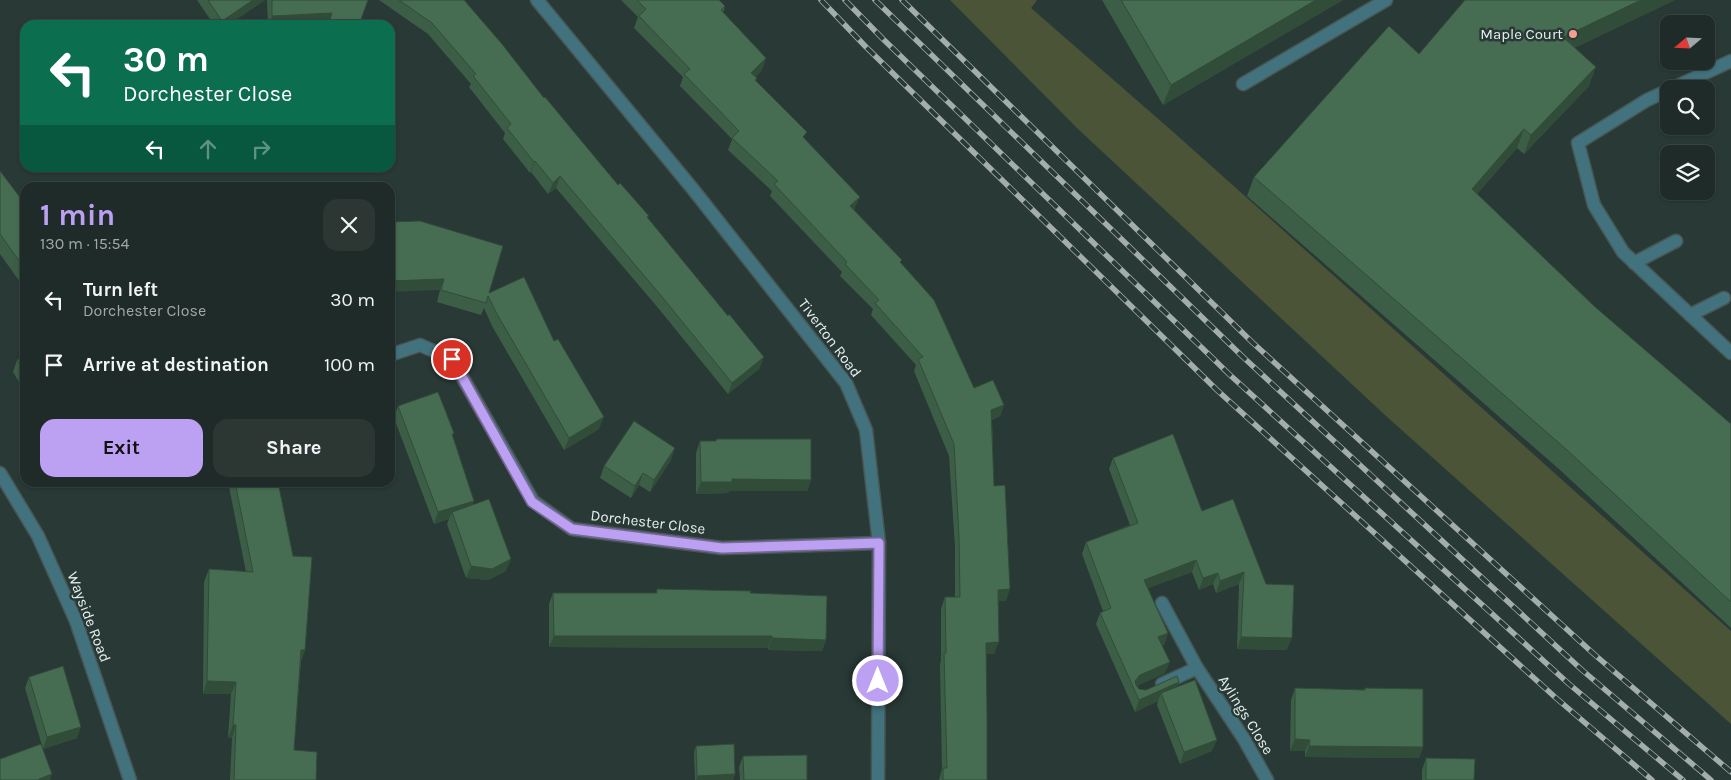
<!DOCTYPE html>
<html lang="en">
<head>
<meta charset="utf-8">
<style>
  body { margin:0; font-family:Karla,sans-serif; background:#2c3734; color:#f1f3f6; height:100vh; display:flex; flex-direction:column; font-size:19px; white-space:nowrap }
  * { box-sizing:border-box; margin:0 }
  p { font-size:16px; color:#a1a7a8 }
  .icon { flex:none; width:28px; height:28px; fill:none; stroke:currentColor; stroke-width:2; stroke-linecap:round; stroke-linejoin:round }
  .map { position:relative; flex:1; overflow:hidden }
  .details { position:absolute; left:20px; top:182px; width:375px; height:305px; display:flex; flex-direction:column; background:#1f2b28; border-radius:15px; box-shadow:0 1px 4px #0004,0 0 0 1px #3c4745 }
  .details>* { flex:none }
  .banner { position:absolute; left:20px; top:20px; width:375px; height:152px; border-radius:15px; box-shadow:0 1px 4px #0004,0 0 0 1px #3c4745; background:#0b6e4f; color:#fff; overflow:hidden }
  .needle { width:32px; rotate:251deg }
  .controls { position:absolute; left:1660px; top:15px; display:grid; gap:10px }
  .controls a { display:grid; place-items:center; width:55px; height:55px; border-radius:10px; background:#1f2b28; box-shadow:0 1px 4px #0004,0 0 0 1px #3c4745; font-size:25px }
  .pin { position:absolute; display:grid; place-items:center; width:42px; height:42px; color:#fff; margin:-21px; border:2px solid #fff; border-radius:50%; box-shadow:0 1px 5px #0007 }
  .me { position:absolute; width:55px; margin:-28px; rotate:0deg; stroke-linejoin:round; filter:drop-shadow(0 0 4px #0008) }
  .turn { display:flex; align-items:center; gap:18px; height:105px; padding:0 20px; font-size:22px }
  .turn .icon { width:65px; height:65px; stroke-width:2.5 }
  .turn b { display:block; font-size:35px; line-height:42px }
  .lanes { display:flex; align-items:center; height:48px; padding:0 20px; background:#0003; justify-content:center; gap:25px; direction:ltr }
  .lanes .off { opacity:.35 }
  .round { display:grid; place-items:center; flex:none; width:52px; height:52px; border-radius:15px; background:#2c3734 }
  .head { display:flex; align-items:center; justify-content:space-between; height:85px; padding:0 20px }
  h1 { font-size:30px; font-weight:700; line-height:38px; color:#bca0f2 }
  .button { display:flex; gap:10px; margin-top:auto; padding:10px 20px }
  .button a { flex:1; height:58px; border-radius:15px; background:#bca0f2; color:#111; font-size:20px; font-weight:700; line-height:58px; text-align:center }
  .button a+a { background:#2c3734; color:#f1f3f6 }
  ul { padding:0; list-style:none }
  li { display:flex; align-items:center; gap:15px; height:65px; padding:0 20px }
  li div { flex:1 }
  li b { display:block; font-size:19px }
  li em { font-style:normal }
  .map>svg:first-child { display:block }
</style>
</head>
<body>
<div class="map">
<svg width="1731" height="780" viewBox="0 0 1731 780">
  <rect width="100%" height="100%" fill="#293936"/>
  <path fill="#4c5437" d="M 950,0 L 1037,0 L 1031,8 L 1171,130 L 1731,631 L 1731,724 L 1386,416 L 1078,129 Z"/>
  <g fill="none" stroke-linecap="round" stroke-linejoin="round">
    <g stroke="#475653" stroke-width="15">
      <g id="minor">
        <path d="M 537,0 L 692,188 L 846,383 L 866,430 L 879,543 L 878,780"/>
        <path d="M 1243,84 L 1386,0"/>
        <path d="M 1671,89 L 1731,61"/>
        <path d="M 1669,90 L 1647,100 L 1578,143 L 1594,205 L 1623,252 L 1731,353"/>
        <path d="M 1634,263 L 1676,241"/>
        <path d="M 1690,315 L 1724,298"/>
        <path d="M 390,355 L 420,345 L 452,359 L 533,501 L 572,529 L 722,548 L 879,543"/>
        <path d="M 0,473 L 38,536 L 76,621 L 130,780"/>
        <path d="M 1162,603 L 1197,668 L 1244,739 L 1267,780"/>
        <path d="M 1162,684 L 1197,668"/>
      </g>
    </g>
    <use href="#minor" stroke="#42727e" stroke-width="12"/>
    <g stroke="#a2adac" stroke-width="5.5">
      <g id="rail">
        <path d="M 821,0 L 866,47 L 1218,391 L 1556,698 L 1652,780"/>
        <path d="M 845,0 L 883,39 L 1230,375 L 1569,684 L 1683,780"/>
        <path d="M 875,0 L 1243,357 L 1582,670 L 1711,780"/>
        <path d="M 902,0 L 1253,343 L 1595,655 L 1731,772"/>
      </g>
    </g>
    <use href="#rail" stroke="#293936" stroke-width="4" stroke-dasharray="11" stroke-linecap="butt"/>
  </g>
  <g fill="#3c5e46">
    <path d="M 197,0 L 265,0 L 228,25 L 214,25 Z"/>
    <path d="M 267,0 L 368,0 L 328,24 L 307,25 L 268,25 Z"/>
    <path d="M 379,0 L 464,0 L 544,98 L 618,185 L 648,219 L 760,368 L 728,394 L 659,309 L 556,188 L 548,194 L 531,172 L 530,173 L 503,139 L 505,133 L 469,87 L 471,84 L 428,34 Z"/>
    <path d="M 621,0 L 719,0 L 725,6 L 723,13 L 766,58 L 762,70 L 755,77 L 757,78 L 756,81 L 805,139 L 855,208 L 854,210 L 901,263 L 974,388 L 1004,405 L 1000,416 L 992,420 L 994,486 L 1006,601 L 998,601 L 994,654 L 986,654 L 987,780 L 939,780 L 942,769 L 940,665 L 941,660 L 941,609 L 945,597 L 955,597 L 955,547 L 949,456 L 914,371 L 916,365 L 871,315 L 873,309 L 840,276 L 842,272 L 770,196 L 772,191 L 728,150 L 732,139 L 680,86 L 683,77 L 634,28 L 638,17 Z"/>
    <path d="M 1102,0 L 1343,0 L 1163,105 Z"/>
    <path d="M 1465,0 L 1675,0 L 1574,48 L 1589,86 L 1524,154 L 1517,148 L 1477,194 L 1594,306 L 1731,424 L 1731,628 L 1560,470 L 1247,196 L 1254,177 L 1419,54 Z"/>
    <path d="M 0,171 L 25,204 L 25,289 L 0,254 Z"/>
    <path d="M 390,222 L 554,341 L 599,429 L 564,450 L 492,326 L 484,308 L 481,315 L 437,302 L 440,290 Z"/>
    <path d="M 25,356 L 25,392 L 13,372 L 17,360 Z"/>
    <path d="M 398,406 L 454,433 L 452,437 L 474,501 L 472,505 L 506,571 L 488,580 L 466,578 L 447,524 L 449,519 L 434,524 L 394,418 Z"/>
    <path d="M 717,439 L 811,480 L 807,491 L 729,491 L 728,493 L 696,494 L 696,453 L 700,441 L 715,441 Z"/>
    <path d="M 1113,458 L 1202,511 L 1233,499 L 1287,650 L 1237,649 L 1239,584 L 1216,593 L 1213,584 L 1199,590 L 1192,572 L 1148,588 L 1168,633 L 1164,645 L 1162,645 L 1165,673 L 1137,686 L 1139,689 L 1146,690 L 1177,687 L 1212,751 L 1180,764 L 1157,705 L 1158,701 L 1135,712 L 1096,624 L 1100,613 L 1103,611 L 1082,554 L 1086,542 L 1130,525 L 1109,469 Z"/>
    <path d="M 671,460 L 650,492 L 639,485 L 631,498 L 600,478 L 604,466 Z"/>
    <path d="M 228,482 L 278,482 L 305,650 L 301,661 L 294,750 L 316,780 L 230,780 L 232,738 L 228,738 L 231,694 L 203,694 L 204,582 L 209,569 L 246,572 Z"/>
    <path d="M 657,589 L 750,593 L 826,640 L 822,651 L 768,650 L 768,648 L 549,647 L 549,604 L 553,593 L 656,593 Z"/>
    <path d="M 29,677 L 77,738 L 43,749 L 25,688 Z"/>
    <path d="M 1295,688 L 1364,690 L 1365,688 L 1423,747 L 1419,758 L 1305,757 L 1305,751 L 1290,751 L 1291,700 Z"/>
    <path d="M 696,746 L 735,774 L 733,780 L 695,780 L 694,752 Z"/>
    <path d="M 743,756 L 807,780 L 740,780 L 739,767 Z"/>
    <path d="M 1426,758 L 1474,780 L 1422,780 L 1422,770 Z"/>
  </g>
  <g fill="#314c39">
    <path d="M 253,0 L 265,0 L 228,25 L 221,25 L 222,21 Z"/>
    <path d="M 1316,0 L 1343,0 L 1163,105 L 1171,85 Z"/>
    <path d="M 1641,0 L 1675,0 L 1556,57 L 1563,37 Z"/>
    <path d="M 332,13 L 328,24 L 307,25 L 269,25 L 272,16 Z"/>
    <path d="M 766,58 L 762,70 L 747,84 L 751,73 Z"/>
    <path d="M 1596,67 L 1589,86 L 1524,154 L 1531,135 Z"/>
    <path d="M 1524,129 L 1517,148 L 1465,208 L 1472,189 Z"/>
    <path d="M 535,161 L 531,172 L 530,173 L 534,162 Z"/>
    <path d="M 560,176 L 556,188 L 548,194 L 553,183 Z"/>
    <path d="M 860,197 L 855,208 L 845,218 L 850,206 Z"/>
    <path d="M 444,279 L 440,290 L 390,292 L 390,281 Z"/>
    <path d="M 764,357 L 760,368 L 728,394 L 732,383 Z"/>
    <path d="M 1004,405 L 1000,416 L 987,422 L 991,410 Z"/>
    <path d="M 604,417 L 599,429 L 564,450 L 569,438 Z"/>
    <path d="M 675,448 L 671,460 L 650,492 L 654,480 Z"/>
    <path d="M 643,473 L 639,485 L 631,498 L 635,486 Z"/>
    <path d="M 732,479 L 811,480 L 807,491 L 729,491 L 728,493 L 696,494 L 701,482 Z"/>
    <path d="M 474,501 L 469,513 L 452,512 L 449,519 L 434,524 L 438,512 Z"/>
    <path d="M 511,559 L 506,571 L 488,580 L 466,578 L 471,566 Z"/>
    <path d="M 1196,560 L 1192,572 L 1140,591 L 1144,580 Z"/>
    <path d="M 1244,572 L 1239,584 L 1216,593 L 1220,581 Z"/>
    <path d="M 1218,573 L 1213,584 L 1199,590 L 1203,578 Z"/>
    <path d="M 1010,589 L 1006,601 L 993,601 L 998,590 Z"/>
    <path d="M 1168,633 L 1164,645 L 1154,649 L 1158,637 Z"/>
    <path d="M 554,636 L 772,636 L 768,648 L 549,647 Z"/>
    <path d="M 1241,637 L 1292,638 L 1287,650 L 1237,649 Z"/>
    <path d="M 772,638 L 826,640 L 822,651 L 768,650 Z"/>
    <path d="M 999,642 L 994,654 L 981,654 L 986,643 Z"/>
    <path d="M 301,650 L 305,650 L 300,662 Z"/>
    <path d="M 1170,662 L 1165,673 L 1135,687 L 1135,681 L 1140,675 Z"/>
    <path d="M 207,681 L 236,682 L 231,694 L 203,694 Z"/>
    <path d="M 1179,682 L 1175,694 L 1161,693 L 1158,701 L 1135,712 L 1139,700 Z"/>
    <path d="M 233,725 L 236,725 L 232,738 L 228,738 Z"/>
    <path d="M 81,727 L 77,738 L 43,749 L 47,737 Z"/>
    <path d="M 1295,739 L 1310,740 L 1305,751 L 1290,751 Z"/>
    <path d="M 1217,740 L 1212,751 L 1180,764 L 1184,752 Z"/>
    <path d="M 1309,746 L 1423,747 L 1419,758 L 1305,757 Z"/>
    <path d="M 52,774 L 50,780 L 39,780 L 39,779 Z"/>
    <path d="M 735,774 L 733,780 L 696,780 L 697,776 Z"/>
  </g>
  <g fill="#466d51" stroke="#314c39">
    <path d="M 208,0 L 253,0 L 222,21 Z"/>
    <path d="M 272,0 L 368,0 L 359,25 L 328,25 L 332,13 L 272,16 Z"/>
    <path d="M 399,0 L 464,0 L 502,44 L 544,98 L 545,97 L 618,185 L 620,183 L 649,216 L 647,217 L 728,316 L 729,314 L 764,357 L 732,383 L 663,298 L 560,176 L 553,183 L 535,161 L 534,162 L 507,128 L 511,124 L 473,76 L 476,74 L 432,23 Z"/>
    <path d="M 637,0 L 719,0 L 725,6 L 721,10 L 766,58 L 751,73 L 757,78 L 755,80 L 807,132 L 803,137 L 860,197 L 850,206 L 902,260 L 900,262 L 934,300 L 974,388 L 993,380 L 1004,405 L 991,410 L 994,486 L 1005,485 L 1010,589 L 998,590 L 999,642 L 986,643 L 987,719 L 987,780 L 943,780 L 943,768 L 947,768 L 944,653 L 946,653 L 945,597 L 960,597 L 959,536 L 954,444 L 918,359 L 923,357 L 875,303 L 879,300 L 845,264 L 847,262 L 774,184 L 778,181 L 732,138 L 739,131 L 684,74 L 690,69 L 639,16 L 646,9 Z"/>
    <path d="M 1121,0 L 1316,0 L 1171,85 Z"/>
    <path d="M 1465,0 L 1641,0 L 1563,37 L 1596,67 L 1531,135 L 1524,129 L 1472,189 L 1594,306 L 1731,424 L 1731,602 L 1567,450 L 1254,177 L 1389,26 L 1419,54 Z"/>
    <path d="M 0,171 L 25,204 L 25,269 L 0,234 Z"/>
    <path d="M 420,221 L 503,246 L 489,293 L 524,277 L 554,341 L 558,339 L 604,417 L 569,438 L 497,314 L 488,296 L 486,303 L 441,290 L 444,279 L 390,281 L 390,222 Z"/>
    <path d="M 25,356 L 25,373 L 17,360 Z"/>
    <path d="M 438,392 L 454,433 L 452,434 L 474,501 L 438,512 L 398,406 Z"/>
    <path d="M 634,421 L 675,448 L 654,480 L 643,473 L 635,486 L 604,466 Z"/>
    <path d="M 1173,434 L 1202,511 L 1233,499 L 1266,584 L 1294,585 L 1292,638 L 1241,637 L 1244,572 L 1220,581 L 1218,573 L 1203,578 L 1196,560 L 1144,580 L 1168,633 L 1158,637 L 1170,662 L 1140,675 L 1135,681 L 1136,685 L 1139,689 L 1146,690 L 1177,676 L 1179,682 L 1139,700 L 1100,613 L 1111,608 L 1086,542 L 1138,523 L 1113,458 Z"/>
    <path d="M 717,439 L 811,439 L 811,480 L 732,479 L 732,482 L 701,482 L 700,441 L 716,441 Z"/>
    <path d="M 235,482 L 278,482 L 293,556 L 312,557 L 305,650 L 301,650 L 294,750 L 317,752 L 316,780 L 234,780 L 236,725 L 233,725 L 236,682 L 207,681 L 209,569 L 253,572 Z"/>
    <path d="M 489,499 L 511,559 L 492,569 L 471,566 L 452,512 Z"/>
    <path d="M 657,589 L 751,591 L 750,593 L 827,596 L 826,640 L 772,638 L 772,636 L 554,636 L 553,593 L 657,593 Z"/>
    <path d="M 63,666 L 81,727 L 47,737 L 29,677 Z"/>
    <path d="M 1195,680 L 1217,740 L 1184,752 L 1161,693 Z"/>
    <path d="M 1295,688 L 1365,690 L 1365,688 L 1423,689 L 1423,747 L 1309,746 L 1310,740 L 1295,739 Z"/>
    <path d="M 41,744 L 52,774 L 39,779 L 39,780 L 0,780 L 0,759 Z"/>
    <path d="M 734,744 L 735,774 L 697,776 L 696,746 Z"/>
    <path d="M 807,755 L 807,780 L 744,780 L 743,756 Z"/>
    <path d="M 1426,758 L 1475,759 L 1474,780 L 1426,780 Z"/>
  </g>
  <g fill="none" stroke-linecap="round" stroke-linejoin="round">
    <g stroke="#7a689d" stroke-width="12">
      <path id="route" d="M 452,359 L 532,502 L 572,529 L 722,548 L 879,543 L 878,681"/>
    </g>
    <use href="#route" stroke="#bca0f2" stroke-width="9"/>
  </g>
  <circle fill="#f59d90" stroke="#293936" stroke-width="2" cx="1573" cy="34" r="5"/>
  <g text-anchor="middle" dominant-baseline="central" stroke-width="5" stroke-linejoin="round" paint-order="stroke">
    <g font-size="15" fill="#e6efee" stroke="#293936" text-anchor="end">
      <text x="1563" y="34">Maple Court</text>
    </g>
    <g font-size="15" fill="#e6efee" stroke="#293936">
      <text transform="translate(830 338) rotate(53)">Tiverton Road</text>
      <text transform="translate(648 522) rotate(7)">Dorchester Close</text>
      <text transform="translate(89 617) rotate(69)">Wayside Road</text>
      <text transform="translate(1246 715) rotate(58)">Aylings Close</text>
    </g>
  </g>
</svg>
<div class="controls">
<a><svg class="needle" viewBox="-14 -14 28 28"><path d="M0-13l5 13h-10z" fill="#e53935"/><path d="M0 13l5-13h-10z" fill="#a1a7a8"/></svg></a>
<a><svg class="icon" aria-label="search" viewBox="0 0 24 24"><circle cx="10" cy="10" r="6"/><path d="M15 15l6 6"/></svg></a>
<a><svg class="icon" aria-label="layers" viewBox="0 0 24 24"><path d="M12 4l9 5-9 5-9-5zM3 14l9 5 9-5"/></svg></a>
</div>
<div class="pin" style="left:452px;top:359px;background:#d93025"><svg class="icon" aria-label="arrive" viewBox="0 0 24 24"><path d="M6 21V4h12l-3 4 3 4H6"/></svg></div>
<svg class="me" style="left:878px;top:681px" viewBox="-20 -20 40 40"><circle r="17" fill="#bca0f2" stroke="#fff" stroke-width="3"/><path d="M0-11L8 9 0 5-8 9z" fill="#fff"/></svg>
<div class="banner">
<div class="turn"><svg class="icon" aria-label="left" viewBox="0 0 24 24"><path d="M17 20v-9H6M10 6l-5 5 5 5"/></svg><div><b>30 m</b>Dorchester Close</div></div>
<div class="lanes"><svg class="icon" aria-label="left" viewBox="0 0 24 24"><path d="M17 20v-9H6M10 6l-5 5 5 5"/></svg><svg class="icon off" aria-label="ahead" viewBox="0 0 24 24"><path d="M12 20V5M6 11l6-6 6 6"/></svg><svg class="icon off" aria-label="right" viewBox="0 0 24 24"><path d="M7 20v-9h11M14 6l5 5-5 5"/></svg></div>
</div>
<section class="details">
<div class="head"><div><h1>1 min</h1><p>130 m · 15:54</p></div><a class="round"><svg class="icon" aria-label="close" viewBox="0 0 24 24"><path d="M6 6l12 12M18 6L6 18"/></svg></a></div>
<ul>
<li><svg class="icon" aria-label="left" viewBox="0 0 24 24"><path d="M17 20v-9H6M10 6l-5 5 5 5"/></svg><div><b>Turn left</b><p>Dorchester Close</p></div><em>30 m</em></li>
<li><svg class="icon" aria-label="arrive" viewBox="0 0 24 24"><path d="M6 21V4h12l-3 4 3 4H6"/></svg><div><b>Arrive at destination</b></div><em>100 m</em></li>
</ul>
<div class="button"><a>Exit</a><a>Share</a></div>
</section>
</div>
</body>
</html>
